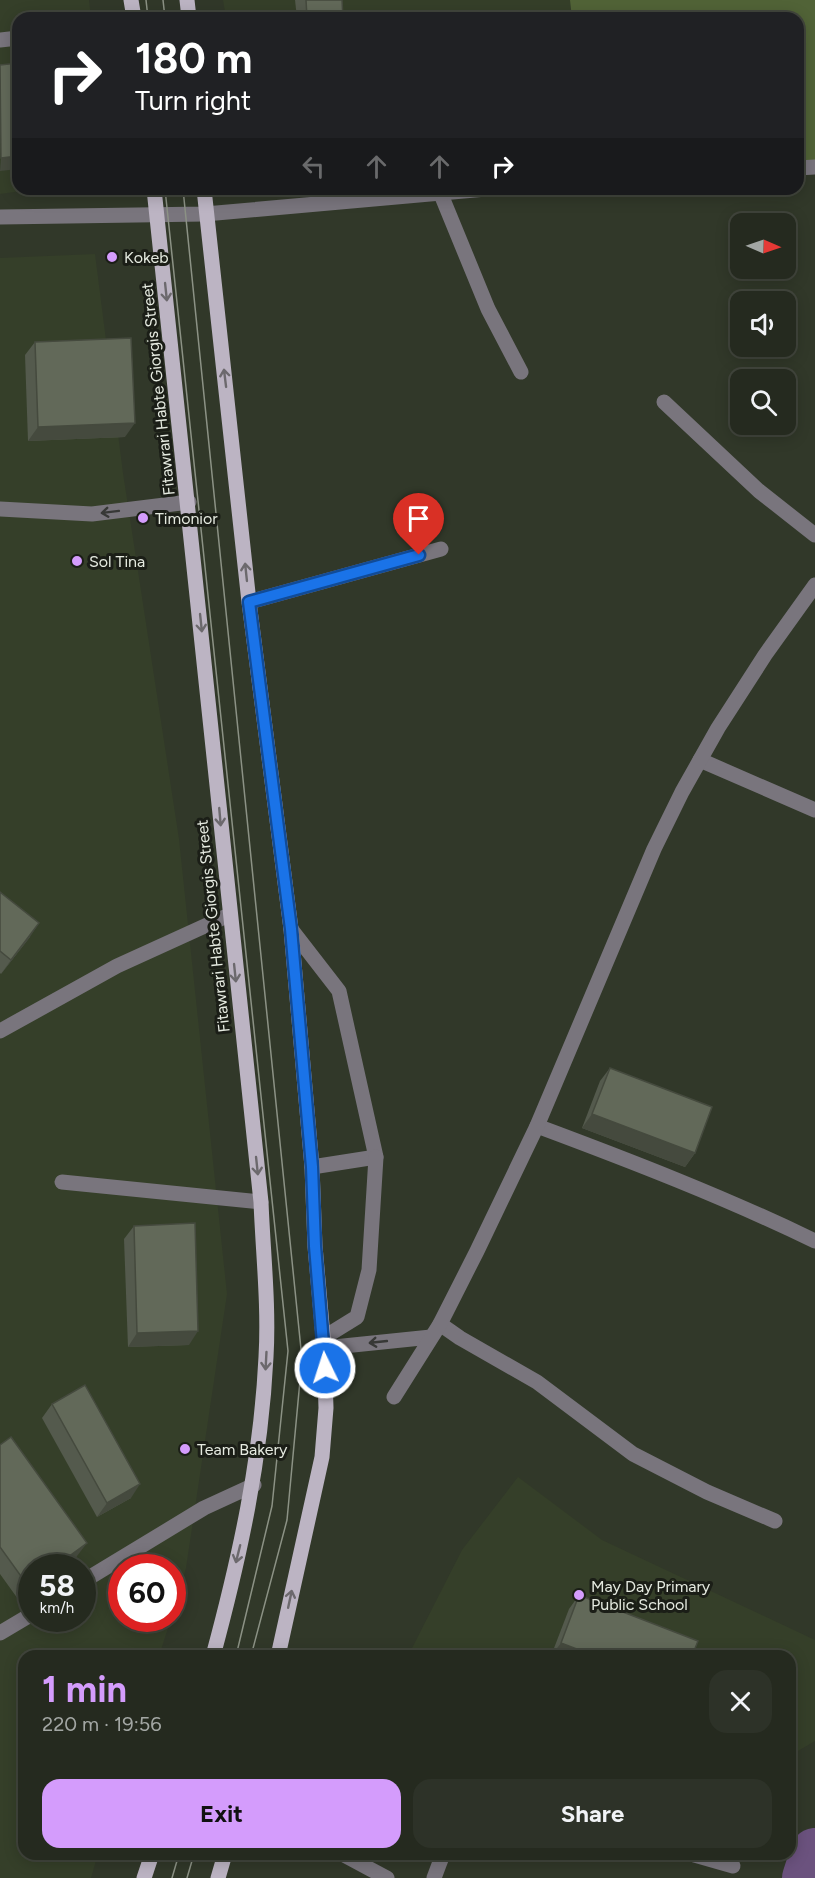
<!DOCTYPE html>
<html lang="en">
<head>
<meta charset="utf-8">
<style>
  body { margin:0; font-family:Figtree,sans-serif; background:#2d3228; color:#f1f3f6; height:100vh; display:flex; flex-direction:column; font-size:22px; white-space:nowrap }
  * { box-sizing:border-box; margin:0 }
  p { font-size:20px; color:#a3a7a4 }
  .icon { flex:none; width:33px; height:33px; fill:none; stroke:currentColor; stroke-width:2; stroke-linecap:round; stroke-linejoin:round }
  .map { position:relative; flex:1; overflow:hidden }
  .details { position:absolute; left:18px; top:1650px; width:778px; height:210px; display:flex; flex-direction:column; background:#252a1f; border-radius:18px; box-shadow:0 3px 15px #0003,0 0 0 2px #42463d }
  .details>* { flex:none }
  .hud { position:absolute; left:12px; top:12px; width:792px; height:183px; border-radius:18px; box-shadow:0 3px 15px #0003,0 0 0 2px #42463d; background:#202124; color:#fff; overflow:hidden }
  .needle { width:39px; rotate:92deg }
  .fabs { position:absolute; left:730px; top:213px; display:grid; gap:12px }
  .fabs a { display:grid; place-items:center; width:66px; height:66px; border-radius:12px; background:#252a1f; box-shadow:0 3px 15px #0003,0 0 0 2px #42463d; font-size:30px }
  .speed { position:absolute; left:18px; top:1554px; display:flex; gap:12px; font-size:30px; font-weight:700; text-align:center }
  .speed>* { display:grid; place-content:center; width:78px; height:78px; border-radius:50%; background:#252a1f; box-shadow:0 3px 15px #0003,0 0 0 2px #42463d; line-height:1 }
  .speed small { font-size:15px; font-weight:400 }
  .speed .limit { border:9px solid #d22; background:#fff; color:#111 }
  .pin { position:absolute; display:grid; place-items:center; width:51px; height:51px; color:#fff; margin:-62px -26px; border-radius:50% 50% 50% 0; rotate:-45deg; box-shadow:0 0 6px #0007 }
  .pin .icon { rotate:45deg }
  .me { position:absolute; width:66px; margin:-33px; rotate:356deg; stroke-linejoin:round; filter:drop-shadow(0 0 4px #0008) }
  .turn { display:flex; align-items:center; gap:21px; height:126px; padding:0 24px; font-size:27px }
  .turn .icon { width:78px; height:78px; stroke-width:2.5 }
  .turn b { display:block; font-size:42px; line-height:51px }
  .lanes { display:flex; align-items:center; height:57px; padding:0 24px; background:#0003; justify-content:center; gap:30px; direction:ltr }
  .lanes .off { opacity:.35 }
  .round { display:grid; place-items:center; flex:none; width:63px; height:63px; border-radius:18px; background:#2d3228 }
  .headline { display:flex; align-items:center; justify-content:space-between; height:102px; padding:0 24px }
  h1 { font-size:36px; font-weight:700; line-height:45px; color:#d49cfc }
  .primary-button { display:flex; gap:12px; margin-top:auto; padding:12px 24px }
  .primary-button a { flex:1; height:69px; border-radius:18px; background:#d49cfc; color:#111; font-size:24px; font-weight:700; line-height:69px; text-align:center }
  .primary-button a+a { background:#2d3228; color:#f1f3f6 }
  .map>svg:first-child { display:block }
</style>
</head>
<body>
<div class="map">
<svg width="815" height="1878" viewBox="0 0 815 1878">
  <rect width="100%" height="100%" fill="#313829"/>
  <g fill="#353f29" fill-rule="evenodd">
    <path d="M 0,0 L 89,0 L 91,18 L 18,18 L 18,189 L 36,189 L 0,194 Z"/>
    <path d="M 223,0 L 815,0 L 798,18 L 226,18 Z"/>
    <path d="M 95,254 L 123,473 L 179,839 L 227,1294 L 186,1568 L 173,1613 L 172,1568 L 122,1568 L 122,1618 L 171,1619 L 159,1656 L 24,1656 L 24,1854 L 98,1854 L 91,1878 L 0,1878 L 0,258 ZM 32,1568 L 82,1568 L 82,1618 L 32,1618 Z"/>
    <path d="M 518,1477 L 602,1540 L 815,1640 L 815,1741 L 791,1755 L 790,1656 L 535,1656 L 518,1649 L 512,1656 L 408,1656 L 462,1550 Z"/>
  </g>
  <path fill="#516337" d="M 570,0 L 815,0 L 815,163 L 798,164 L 798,18 L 572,18 Z"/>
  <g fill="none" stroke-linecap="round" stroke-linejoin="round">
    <path stroke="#6b527e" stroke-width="50" d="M 807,1878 L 815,1853"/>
    <g stroke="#79757d" stroke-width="15">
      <path d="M 0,40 L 18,38"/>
      <path d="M 798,168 L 815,167"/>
      <path d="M 440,192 L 488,309 L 521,372"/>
      <path d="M 0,217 L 205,214 L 486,189"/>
      <path d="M 664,402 L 759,491 L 815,535"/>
      <path d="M 0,509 L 92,514 L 189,502"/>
      <path d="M 249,602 L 441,549"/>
      <path d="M 700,760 L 815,810"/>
      <path d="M 291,929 L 339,991 L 376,1157 L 312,1167"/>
      <path d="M 0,1031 L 117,966 L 229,915"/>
      <path d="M 537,1126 C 631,1161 724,1197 815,1241"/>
      <path d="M 62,1182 L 261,1202"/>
      <path d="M 440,1324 L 460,1338 L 537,1382 L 633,1454 L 707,1492 L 775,1521"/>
      <path d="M 323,1338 L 357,1317 L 369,1270 L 376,1157"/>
      <path d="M 324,1348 L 431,1337"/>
      <path d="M 394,1397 L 440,1324 L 477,1251 L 537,1126 L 654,849 L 682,792 L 718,728 L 765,655 L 815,585"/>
      <path d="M 82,1582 L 204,1508 L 254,1485"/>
      <path d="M 0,1633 L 32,1614"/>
      <path d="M 342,1854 L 387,1878"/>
      <path d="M 691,1854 L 733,1866"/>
      <path d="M 434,1878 L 443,1854"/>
    </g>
    <g stroke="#bcb4c3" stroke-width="15">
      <path d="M 131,0 L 134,18"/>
      <path d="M 187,0 L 189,18"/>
      <path d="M 154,189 L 261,1202 C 263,1253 269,1306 266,1357 C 261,1460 240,1556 213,1656"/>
      <path d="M 204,189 L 249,602 L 291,929 L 312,1167 L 315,1246 L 324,1348 L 326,1408 L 322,1457 L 278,1656"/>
      <path d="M 144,1878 L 152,1854"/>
      <path d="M 218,1878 L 225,1854"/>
    </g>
    <g stroke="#8c9285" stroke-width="1.5">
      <path d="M 146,0 L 148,18"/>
      <path d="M 163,0 L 165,18"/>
      <path d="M 165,189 L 288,1351 L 272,1506 L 236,1656"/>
      <path d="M 183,189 L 302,1359 L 287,1520 L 251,1656"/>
      <path d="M 172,1878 L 179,1854"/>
      <path d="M 187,1878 L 194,1854"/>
    </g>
  </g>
  <g fill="#545a4d">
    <path d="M 295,0 L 342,0 L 343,18 L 297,18 Z"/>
    <path d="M 35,342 L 125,437 L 28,441 L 25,355 Z"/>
    <path d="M 0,892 L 30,937 L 1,974 L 0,973 Z"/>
    <path d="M 610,1068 L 695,1153 L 685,1167 L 582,1128 L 600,1081 Z"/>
    <path d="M 134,1226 L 189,1345 L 128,1347 L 124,1239 Z"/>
    <path d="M 52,1404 L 131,1498 L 97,1517 L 42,1418 Z"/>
    <path d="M 0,1445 L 77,1556 L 62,1568 L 32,1568 L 32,1590 L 18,1599 L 0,1574 Z"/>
    <path d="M 579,1595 L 692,1656 L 551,1656 L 569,1609 Z"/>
  </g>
  <g fill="#454a3e">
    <path d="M 18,156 L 18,169 L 0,171 L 1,158 Z"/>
    <path d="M 135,423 L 125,437 L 28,441 L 38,427 Z"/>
    <path d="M 39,923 L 30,937 L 1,974 L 11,960 Z"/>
    <path d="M 592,1114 L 695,1153 L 685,1167 L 582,1128 Z"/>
    <path d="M 198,1331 L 189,1345 L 128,1347 L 137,1333 Z"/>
    <path d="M 140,1484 L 131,1498 L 97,1517 L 107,1503 Z"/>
    <path d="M 87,1543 L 77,1556 L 62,1568 L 53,1568 Z"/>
    <path d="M 32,1583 L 32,1590 L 18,1599 L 28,1586 Z"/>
    <path d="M 561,1643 L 595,1656 L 551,1656 Z"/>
  </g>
  <g fill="#626959" stroke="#454a3e" stroke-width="1.5">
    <path d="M 306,0 L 342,0 L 343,18 L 307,18 Z"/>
    <path d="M 18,63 L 18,156 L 1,158 L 0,65 Z"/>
    <path d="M 131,338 L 135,423 L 38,427 L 35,342 Z"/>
    <path d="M 0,892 L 39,923 L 11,960 L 0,951 Z"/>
    <path d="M 610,1068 L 712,1107 L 695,1153 L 592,1114 Z"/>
    <path d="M 195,1223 L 198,1331 L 137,1333 L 134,1226 Z"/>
    <path d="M 85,1385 L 140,1484 L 107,1503 L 52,1404 Z"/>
    <path d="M 11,1437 L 87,1543 L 53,1568 L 32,1568 L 32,1583 L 28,1586 L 0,1547 L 0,1445 Z"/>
    <path d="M 579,1595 L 698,1641 L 692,1656 L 595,1656 L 561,1643 Z"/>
  </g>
  <defs><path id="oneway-shaft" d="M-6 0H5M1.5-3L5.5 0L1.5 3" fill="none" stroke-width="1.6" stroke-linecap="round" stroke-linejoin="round" transform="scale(1.5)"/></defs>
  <g stroke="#6c696d">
    <use href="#oneway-shaft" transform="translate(166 292) rotate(84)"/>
    <use href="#oneway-shaft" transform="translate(225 378) rotate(-97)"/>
    <use href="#oneway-shaft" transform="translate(246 572) rotate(-96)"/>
    <use href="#oneway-shaft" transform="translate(201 623) rotate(84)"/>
    <use href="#oneway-shaft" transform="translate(220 817) rotate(85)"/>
    <use href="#oneway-shaft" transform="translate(235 973) rotate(84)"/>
    <use href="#oneway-shaft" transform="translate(257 1166) rotate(84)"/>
    <use href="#oneway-shaft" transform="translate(266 1361) rotate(93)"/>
    <use href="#oneway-shaft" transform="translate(238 1554) rotate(104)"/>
    <use href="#oneway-shaft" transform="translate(290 1599) rotate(-78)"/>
  </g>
  <g stroke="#373836">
    <use href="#oneway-shaft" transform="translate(110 512) rotate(173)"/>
    <use href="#oneway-shaft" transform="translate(378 1342) rotate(174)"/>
  </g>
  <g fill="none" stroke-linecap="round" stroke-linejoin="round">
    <g stroke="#114b97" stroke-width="15">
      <path id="route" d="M 325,1368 L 315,1246 L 312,1167 L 291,929 L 249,602 L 419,555"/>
    </g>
    <use href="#route" stroke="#1a73e8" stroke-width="10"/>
  </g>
  <g fill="#d49cfc" stroke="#1b1e17" stroke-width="2">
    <circle cx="112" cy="257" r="6"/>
    <circle cx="143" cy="518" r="6"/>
    <circle cx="77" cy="561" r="6"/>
    <circle cx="185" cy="1449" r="6"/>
    <circle cx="579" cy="1595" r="6"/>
  </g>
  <g text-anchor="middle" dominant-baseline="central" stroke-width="6" stroke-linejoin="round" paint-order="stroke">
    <g font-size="16" fill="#e5eae0" stroke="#1b1e17" text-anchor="start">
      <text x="124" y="257">Kokeb</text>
      <text x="155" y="518">Timonior</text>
      <text x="89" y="561">Sol Tina</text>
      <text x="197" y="1449">Team Bakery</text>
      <text x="591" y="1586">May Day Primary<tspan x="591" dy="18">Public School</tspan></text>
    </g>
    <g font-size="16" fill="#e5eae0" stroke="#1b1e17">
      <text transform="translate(158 389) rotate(-96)">Fitawrari Habte Giorgis Street</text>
      <text transform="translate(213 926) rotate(-96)">Fitawrari Habte Giorgis Street</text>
    </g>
  </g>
</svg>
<div class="fabs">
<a><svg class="needle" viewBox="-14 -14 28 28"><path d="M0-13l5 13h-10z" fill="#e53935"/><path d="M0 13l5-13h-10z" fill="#a3a7a4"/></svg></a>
<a><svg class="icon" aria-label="sound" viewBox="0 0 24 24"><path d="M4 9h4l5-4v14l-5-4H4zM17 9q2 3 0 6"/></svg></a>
<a><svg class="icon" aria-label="search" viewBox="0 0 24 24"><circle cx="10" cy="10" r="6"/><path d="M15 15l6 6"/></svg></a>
</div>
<div class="speed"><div>58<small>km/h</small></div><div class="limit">60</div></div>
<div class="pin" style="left:419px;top:555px;background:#d93025"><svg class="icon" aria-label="arrive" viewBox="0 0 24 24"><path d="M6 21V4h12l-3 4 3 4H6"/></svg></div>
<svg class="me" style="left:325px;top:1368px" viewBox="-20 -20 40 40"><circle r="17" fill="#1a73e8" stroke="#fff" stroke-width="3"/><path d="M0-11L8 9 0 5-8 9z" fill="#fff"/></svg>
<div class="hud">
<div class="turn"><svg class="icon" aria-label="right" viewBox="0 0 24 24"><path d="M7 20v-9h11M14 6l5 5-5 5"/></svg><div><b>180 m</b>Turn right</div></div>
<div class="lanes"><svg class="icon off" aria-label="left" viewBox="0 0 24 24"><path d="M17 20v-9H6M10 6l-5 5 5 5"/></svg><svg class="icon off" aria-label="ahead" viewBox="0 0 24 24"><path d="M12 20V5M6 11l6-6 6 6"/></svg><svg class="icon off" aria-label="ahead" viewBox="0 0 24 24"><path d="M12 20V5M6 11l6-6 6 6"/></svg><svg class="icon" aria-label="right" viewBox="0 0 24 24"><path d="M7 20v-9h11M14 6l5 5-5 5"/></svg></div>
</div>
<section class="details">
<div class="headline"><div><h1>1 min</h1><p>220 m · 19:56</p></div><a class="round"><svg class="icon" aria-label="close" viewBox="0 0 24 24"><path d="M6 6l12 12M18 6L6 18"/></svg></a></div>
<div class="primary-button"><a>Exit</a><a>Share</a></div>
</section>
</div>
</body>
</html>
